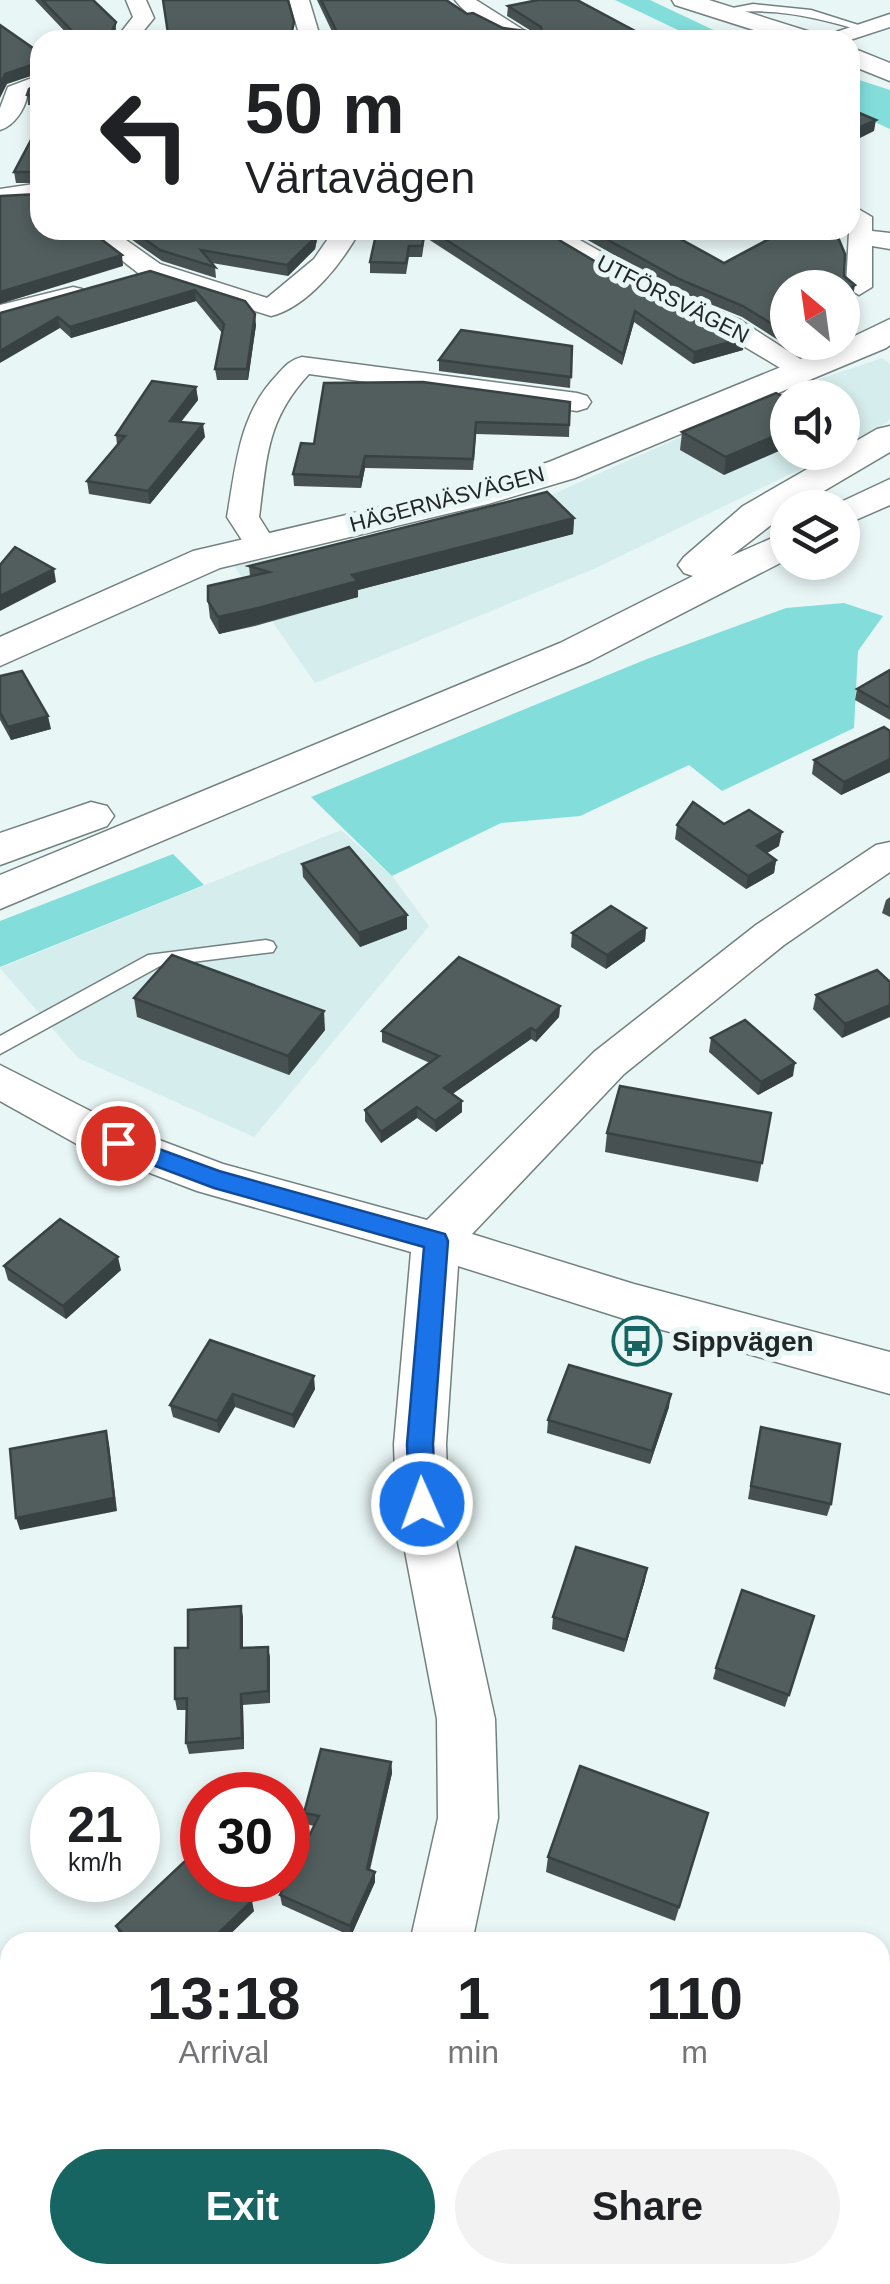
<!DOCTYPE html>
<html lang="en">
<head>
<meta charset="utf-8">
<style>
  body { margin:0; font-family:Arial,sans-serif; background:#f2f2f2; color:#202124; height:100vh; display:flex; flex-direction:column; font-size:38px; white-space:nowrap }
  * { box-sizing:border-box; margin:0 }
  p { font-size:32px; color:#757577 }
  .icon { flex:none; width:55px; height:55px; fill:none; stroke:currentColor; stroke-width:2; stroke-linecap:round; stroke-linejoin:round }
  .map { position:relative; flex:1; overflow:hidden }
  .side { position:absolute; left:0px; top:1932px; width:890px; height:352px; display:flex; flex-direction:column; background:#fff; border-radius:30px 30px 0 0; box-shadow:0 5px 15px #0003 }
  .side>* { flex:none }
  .guide { position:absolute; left:30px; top:30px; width:830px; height:210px; border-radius:30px; box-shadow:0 5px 15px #0003; background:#fff; color:#202124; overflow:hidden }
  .needle { width:65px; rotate:331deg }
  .buttons { position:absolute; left:770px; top:270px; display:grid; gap:20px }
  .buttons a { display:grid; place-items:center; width:90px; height:90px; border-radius:50%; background:#fff; box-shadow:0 5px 15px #0003; font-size:50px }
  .speed { position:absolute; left:30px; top:1772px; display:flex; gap:20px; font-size:50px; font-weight:700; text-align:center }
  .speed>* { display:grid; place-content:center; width:130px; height:130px; border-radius:50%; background:#fff; box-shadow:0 5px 15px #0003; line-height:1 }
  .speed small { font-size:25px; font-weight:400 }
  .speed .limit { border:15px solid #d22; background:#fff; color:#111 }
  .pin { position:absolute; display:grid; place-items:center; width:85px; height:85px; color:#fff; margin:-42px; border:5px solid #fff; border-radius:50%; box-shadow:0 2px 10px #0007 }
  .me { position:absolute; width:110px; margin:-55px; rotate:358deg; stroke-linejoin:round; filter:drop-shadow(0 0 8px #0008) }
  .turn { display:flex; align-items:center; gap:35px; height:210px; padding:0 50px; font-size:45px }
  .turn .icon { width:130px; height:130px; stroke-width:2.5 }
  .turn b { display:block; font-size:70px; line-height:85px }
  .eta { display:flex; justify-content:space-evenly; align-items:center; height:170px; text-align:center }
  .eta b { font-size:60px; font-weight:800; line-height:70px }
  .primary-button { display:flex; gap:20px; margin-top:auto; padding:20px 50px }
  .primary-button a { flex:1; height:115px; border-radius:60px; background:#176563; color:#fff; font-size:40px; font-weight:800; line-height:115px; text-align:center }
  .primary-button a+a { background:#f2f2f2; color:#202124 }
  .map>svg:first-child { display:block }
</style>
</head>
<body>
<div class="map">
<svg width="890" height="2284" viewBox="0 0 890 2284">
  <rect width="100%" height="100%" fill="#e8f6f5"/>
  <g fill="#d5edec">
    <path d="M 882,358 L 890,364 L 890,419 L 878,429 L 843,448 L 842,398 L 788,398 L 788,452 L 834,453 L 596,568 L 315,683 L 234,566 L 524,507 L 779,393 Z"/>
    <path d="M 341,830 L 392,876 L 429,926 L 254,1137 L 78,1058 L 0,968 Z"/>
  </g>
  <g fill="#83dedb">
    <path d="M 615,0 L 650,0 L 724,35 L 746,40 L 699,40 Z"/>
    <path d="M 850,77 L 890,90 L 890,129 L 850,111 Z"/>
    <path d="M 844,603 L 883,616 L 858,651 L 854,728 L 722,791 L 689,765 L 580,816 L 501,823 L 392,876 L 311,797 L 647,659 L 786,608 Z"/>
    <path d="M 173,854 L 204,885 L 0,967 L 0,921 Z"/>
  </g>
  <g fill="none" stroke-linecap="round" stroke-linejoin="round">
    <g stroke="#738080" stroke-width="3">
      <g id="lane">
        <path d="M 753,4 L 811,10 L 871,29 L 866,32 C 816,17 769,5 717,15 L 712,12 Z"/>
        <path d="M 266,940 L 273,942 L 276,947 L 273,952 L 160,966 L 0,1054 L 0,1036 L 148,955 Z"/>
      </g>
    </g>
    <g stroke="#738080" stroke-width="3">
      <g id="street">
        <path d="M 126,0 L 146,0 L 154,18 L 136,40 L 115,40 L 133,17 Z"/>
        <path d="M 289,0 L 309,0 L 321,40 L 301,40 Z"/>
        <path d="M 455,0 L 476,0 L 539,40 C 508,40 475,26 455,0 Z"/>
        <path d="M 890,14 L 890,27 L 850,40 L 821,40 L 824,36 Z"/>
        <path d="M 40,75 L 40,90 L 27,96 C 25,109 14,126 0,130 L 0,108 L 8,87 Z"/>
        <path d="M 34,184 L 40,185 L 40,201 L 0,203 L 0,189 Z"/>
        <path d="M 860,210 L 872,217 L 872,231 L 890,233 L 890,249 L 872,246 L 872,287 L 859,295 L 846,287 L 850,214 Z"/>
        <path d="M 83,230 L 112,230 L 160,264 L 267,298 L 314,259 L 334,230 L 360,230 C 343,262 308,307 271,316 L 142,276 Z"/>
        <path d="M 531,230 L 562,230 L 676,294 L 740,320 L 816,369 L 812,375 L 792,375 L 720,332 L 658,306 Z"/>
        <path d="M 73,287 L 82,289 L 86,295 L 82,301 L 0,321 L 0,305 Z"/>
        <path d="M 302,357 L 577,393 L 587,396 L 591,402 L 587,408 L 577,411 L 309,374 C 266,420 267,458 259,517 L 276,544 L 271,551 L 249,551 L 227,517 C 236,465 239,414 277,375 C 285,366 290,360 302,357 Z"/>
        <path d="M 890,842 L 890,872 L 784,945 L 624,1074 L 472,1234 L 634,1284 L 890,1352 L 890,1394 L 634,1322 L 458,1266 L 446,1444 L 448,1504 L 495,1719 L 498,1818 L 472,1942 L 410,1942 L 438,1818 L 437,1719 L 396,1504 L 394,1444 L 411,1252 L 197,1191 L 82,1147 L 0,1101 L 0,1065 L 114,1123 L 223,1164 L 427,1220 L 594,1052 L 756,925 L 876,845 Z"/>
        <path d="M 88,2275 L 168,2275 L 164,2284 L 84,2284 Z"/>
      </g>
    </g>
    <g stroke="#738080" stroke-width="3">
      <g id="secondary">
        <path d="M 672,0 L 709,0 L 820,35 L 824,40 L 785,40 L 675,5 Z"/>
        <path d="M 850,47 L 890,63 L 890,81 L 850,65 Z"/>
        <path d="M 890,319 L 890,345 L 886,348 L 575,478 L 488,504 L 220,568 L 0,666 L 0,637 L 193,551 L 465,487 L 549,462 L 842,342 Z"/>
      </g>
    </g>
    <g stroke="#738080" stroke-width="3">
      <g id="highway">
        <path d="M 890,426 L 890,452 L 795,508 L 788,508 L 788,512 L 731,556 L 788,531 L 788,559 L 590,661 L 0,909 L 0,875 L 560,643 L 693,576 L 684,573 L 678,565 L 684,557 L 743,506 L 877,429 Z"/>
        <path d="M 890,479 L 890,505 L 842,526 L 842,508 L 828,508 Z"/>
        <path d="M 91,802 L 107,806 L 114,816 L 107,826 L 0,865 L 0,833 Z"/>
      </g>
    </g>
    <use href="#lane" fill="#fff" fill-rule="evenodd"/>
    <use href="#street" fill="#fff" fill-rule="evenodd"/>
    <use href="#secondary" fill="#fff" fill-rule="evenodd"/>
    <use href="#highway" fill="#fff" fill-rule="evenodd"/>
  </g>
  <g fill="#475151">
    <path d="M 35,0 L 93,0 L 116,22 L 116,33 L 135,40 L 73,40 Z"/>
    <path d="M 317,0 L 446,0 L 467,14 L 503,28 L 533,32 L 507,16 L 508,6 L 652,40 L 336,40 Z"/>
    <path d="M 40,82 L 40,106 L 28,105 L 27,95 Z"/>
    <path d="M 40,123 L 40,183 L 16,183 L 14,172 Z"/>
    <path d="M 118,230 L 319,230 L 315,249 L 288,276 L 212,263 L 215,267 L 216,278 L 162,261 Z"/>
    <path d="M 377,230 L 542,230 L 657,298 L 744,338 L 743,350 L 693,364 L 634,322 L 622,365 L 425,237 L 422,257 L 409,257 L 406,274 L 370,273 L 370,262 Z"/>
    <path d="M 570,230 L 664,230 L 724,263 L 844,276 L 853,296 L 778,340 L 742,317 L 678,291 Z"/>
    <path d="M 150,271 L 245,301 L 256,325 L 248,380 L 217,380 L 215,369 L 222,333 L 196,301 L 71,338 L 60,328 L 0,313 Z"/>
    <path d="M 572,346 L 570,388 L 439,371 L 439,360 Z"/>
    <path d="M 196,387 L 198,400 L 181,422 L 205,437 L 150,504 L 89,494 L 87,481 L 117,445 L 116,435 Z"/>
    <path d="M 776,393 L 724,475 L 680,450 L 682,432 Z"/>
    <path d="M 570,402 L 569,437 L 476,434 L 473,470 L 365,468 L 361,488 L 294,486 L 293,474 L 314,444 Z"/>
    <path d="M 574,518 L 573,534 L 358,590 L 358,597 L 255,626 L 219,634 L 210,618 L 208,601 L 250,576 L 249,566 Z"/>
    <path d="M 890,670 L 890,720 L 855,700 L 857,689 Z"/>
    <path d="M 0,676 L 51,729 L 11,740 L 0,720 Z"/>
    <path d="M 890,731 L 890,772 L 841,795 L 812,774 L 814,760 Z"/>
    <path d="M 724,824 L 779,846 L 767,853 L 776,860 L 774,873 L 746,889 L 675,839 L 677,825 Z"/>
    <path d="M 302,864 L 407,929 L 360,947 L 303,877 Z"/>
    <path d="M 890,897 L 890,917 L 882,913 L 886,900 Z"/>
    <path d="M 646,928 L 645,941 L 606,969 L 571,947 L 572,933 Z"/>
    <path d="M 890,982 L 842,1038 L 813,1009 L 816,995 Z"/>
    <path d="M 134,998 L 325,1030 L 289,1075 L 137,1017 Z"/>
    <path d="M 560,1006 L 559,1017 L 536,1042 L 531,1039 L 452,1094 L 462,1101 L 462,1112 L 436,1132 L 417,1118 L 381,1143 L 365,1121 L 365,1110 L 430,1063 L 382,1042 L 382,1031 Z"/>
    <path d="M 711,1038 L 793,1076 L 758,1095 L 709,1052 Z"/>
    <path d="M 771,1113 L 758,1182 L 605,1152 L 607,1133 Z"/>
    <path d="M 4,1266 L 121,1270 L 66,1319 L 8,1280 Z"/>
    <path d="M 210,1340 L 315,1389 L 294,1428 L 235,1407 L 219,1433 L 173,1417 L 170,1405 Z"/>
    <path d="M 669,1407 L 650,1464 L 547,1433 L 548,1420 Z"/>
    <path d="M 758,1440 L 831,1504 L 827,1516 L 748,1499 Z"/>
    <path d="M 645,1580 L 624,1652 L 552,1629 L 553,1617 Z"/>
    <path d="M 241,1606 L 243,1618 L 243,1648 L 268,1647 L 270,1658 L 270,1703 L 243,1705 L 244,1749 L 189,1754 L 186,1743 L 186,1710 L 177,1710 L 175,1699 L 188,1648 Z"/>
    <path d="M 814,1616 L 785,1707 L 713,1679 L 716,1668 Z"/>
    <path d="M 391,1762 L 392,1773 L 370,1870 L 375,1872 L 375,1882 L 351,1936 L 282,1905 L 280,1895 L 314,1826 L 306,1824 L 304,1813 Z"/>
    <path d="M 704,1828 L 675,1921 L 546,1872 L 548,1857 Z"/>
    <path d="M 254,1911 L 222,1942 L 126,1942 L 120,1936 L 116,1926 Z"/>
    <path d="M 890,2004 L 890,2105 L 880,2092 L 880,2012 Z"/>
    <path d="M 312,2275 L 397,2275 L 388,2284 L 319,2284 Z"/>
  </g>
  <g fill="#394242">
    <path d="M 40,62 L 40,73 L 7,84 L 0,98 L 0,85 L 5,74 Z"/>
    <path d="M 876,120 L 874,131 L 850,143 L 850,132 Z"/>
    <path d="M 316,230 L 319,230 L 315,249 L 288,276 L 287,265 Z"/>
    <path d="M 122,255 L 123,266 L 0,304 L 0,292 Z"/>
    <path d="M 855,285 L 853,296 L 842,302 L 842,292 Z"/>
    <path d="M 195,290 L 196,301 L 71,338 L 70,327 Z"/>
    <path d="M 635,311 L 634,322 L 622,365 L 623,354 Z"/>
    <path d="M 255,314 L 256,325 L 248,380 L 247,369 Z"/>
    <path d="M 58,317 L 60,328 L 0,363 L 0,351 Z"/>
    <path d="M 788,324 L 788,335 L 778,340 L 780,329 Z"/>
    <path d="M 744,338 L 743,350 L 693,364 L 694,352 Z"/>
    <path d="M 196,387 L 198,400 L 172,433 L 170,421 Z"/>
    <path d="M 203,424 L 205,437 L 150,504 L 148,491 Z"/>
    <path d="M 788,430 L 788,447 L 724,475 L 726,457 Z"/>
    <path d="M 365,456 L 365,468 L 361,488 L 360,477 Z"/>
    <path d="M 574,518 L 573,534 L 358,590 L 358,597 L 219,634 L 218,617 L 352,575 Z"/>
    <path d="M 54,569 L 56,582 L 0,611 L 0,596 Z"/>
    <path d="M 48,716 L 51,729 L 11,740 L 8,727 Z"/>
    <path d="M 890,759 L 890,772 L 841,795 L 844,782 Z"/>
    <path d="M 782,832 L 779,846 L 755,860 L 757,846 Z"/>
    <path d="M 776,860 L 774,873 L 746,889 L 748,876 Z"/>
    <path d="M 407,915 L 407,929 L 360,947 L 359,933 Z"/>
    <path d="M 646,928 L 645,941 L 606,969 L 607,955 Z"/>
    <path d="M 890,1005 L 890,1017 L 842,1038 L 845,1024 Z"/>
    <path d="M 560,1006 L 559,1017 L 536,1042 L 536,1031 Z"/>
    <path d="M 324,1011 L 325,1030 L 289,1075 L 288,1056 Z"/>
    <path d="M 531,1028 L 531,1039 L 444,1100 L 444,1088 Z"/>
    <path d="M 795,1063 L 793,1076 L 758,1095 L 761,1082 Z"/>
    <path d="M 462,1101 L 462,1112 L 436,1132 L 435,1121 Z"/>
    <path d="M 417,1107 L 417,1118 L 381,1143 L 381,1132 Z"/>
    <path d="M 118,1257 L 121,1270 L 66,1319 L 63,1306 Z"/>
    <path d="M 314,1376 L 315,1389 L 294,1428 L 293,1415 Z"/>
    <path d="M 233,1394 L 235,1407 L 219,1433 L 217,1421 Z"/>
    <path d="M 671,1394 L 669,1407 L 650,1464 L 652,1451 Z"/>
    <path d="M 106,1431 L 109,1444 L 117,1511 L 20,1530 L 16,1518 Z"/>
    <path d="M 647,1568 L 645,1580 L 624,1652 L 626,1640 Z"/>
    <path d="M 241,1606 L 243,1618 L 243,1660 L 241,1648 Z"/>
    <path d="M 268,1647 L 270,1658 L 270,1703 L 268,1691 Z"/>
    <path d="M 241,1694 L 243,1705 L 244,1749 L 242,1738 Z"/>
    <path d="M 391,1762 L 392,1773 L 367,1879 L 367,1869 Z"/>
    <path d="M 375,1872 L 375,1882 L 351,1936 L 350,1926 Z"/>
    <path d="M 252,1901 L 254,1911 L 222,1942 L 209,1942 Z"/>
    <path d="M 387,2275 L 397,2275 L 388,2284 L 378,2284 Z"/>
  </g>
  <g fill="#525e5e" stroke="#394242" stroke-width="2.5">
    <path d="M 42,0 L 93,0 L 116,22 L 111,33 L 129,34 L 135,40 L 81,40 Z"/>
    <path d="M 163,0 L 288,0 L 294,22 L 290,40 L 169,40 Z"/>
    <path d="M 321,0 L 446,0 L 467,14 L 473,13 L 503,28 L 542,33 L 541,27 L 508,6 L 538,0 L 577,0 L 652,40 L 341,40 Z"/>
    <path d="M 0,25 L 40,53 L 40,62 L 5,74 L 0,85 Z"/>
    <path d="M 40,82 L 40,96 L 27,95 L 29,89 Z"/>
    <path d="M 850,109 L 876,120 L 850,132 Z"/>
    <path d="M 40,123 L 40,172 L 14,172 Z"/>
    <path d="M 40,193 L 40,230 L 89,230 L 122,255 L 0,292 L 0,198 L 1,196 L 39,194 Z"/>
    <path d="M 132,230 L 316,230 L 315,238 L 287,265 L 201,250 L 215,267 L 160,250 Z"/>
    <path d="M 377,230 L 425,230 L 422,246 L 409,246 L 406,263 L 370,262 Z"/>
    <path d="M 431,230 L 542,230 L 657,298 L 744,338 L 694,352 L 635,311 L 623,354 Z"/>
    <path d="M 590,230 L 664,230 L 724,263 L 786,230 L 835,230 L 845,254 L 844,276 L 855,285 L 842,292 L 842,288 L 788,288 L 788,324 L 780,329 L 743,306 L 679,279 Z"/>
    <path d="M 150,271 L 245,301 L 255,314 L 247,369 L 215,369 L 224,324 L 195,290 L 70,327 L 58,317 L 0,351 L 0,313 Z"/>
    <path d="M 461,330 L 572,346 L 571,377 L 439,360 Z"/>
    <path d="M 152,381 L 196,387 L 170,421 L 203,424 L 148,491 L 87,481 L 125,436 L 116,435 Z"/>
    <path d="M 423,382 L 570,402 L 569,425 L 476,422 L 473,459 L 365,456 L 360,477 L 293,474 L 301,443 L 314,444 L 324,383 Z"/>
    <path d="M 776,393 L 788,399 L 788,430 L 726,457 L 682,432 Z"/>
    <path d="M 547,492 L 574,518 L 352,575 L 358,581 L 254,609 L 218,617 L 208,601 L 208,586 L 269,572 L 249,566 Z"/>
    <path d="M 15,547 L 54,569 L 0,596 L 0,565 Z"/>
    <path d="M 890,670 L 890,708 L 857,689 Z"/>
    <path d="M 22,671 L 48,716 L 8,727 L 0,712 L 0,676 Z"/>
    <path d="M 884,727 L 890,731 L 890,759 L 844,782 L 814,760 Z"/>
    <path d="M 693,802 L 724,824 L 749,810 L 782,832 L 757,846 L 776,860 L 748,876 L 677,825 Z"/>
    <path d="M 349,847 L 407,915 L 359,933 L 302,864 Z"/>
    <path d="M 611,906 L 646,928 L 607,955 L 572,933 Z"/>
    <path d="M 172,955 L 324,1011 L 288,1056 L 134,998 Z"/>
    <path d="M 459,957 L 560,1006 L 536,1031 L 531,1028 L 444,1088 L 462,1101 L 435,1121 L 417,1107 L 381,1132 L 365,1110 L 439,1056 L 382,1031 Z"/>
    <path d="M 877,970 L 890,982 L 890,1005 L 845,1024 L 816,995 Z"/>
    <path d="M 745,1020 L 795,1063 L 761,1082 L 711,1038 Z"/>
    <path d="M 620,1086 L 771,1113 L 762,1163 L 607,1133 Z"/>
    <path d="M 60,1219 L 118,1257 L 63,1306 L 4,1266 Z"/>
    <path d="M 210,1340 L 314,1376 L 293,1415 L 233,1394 L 217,1421 L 170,1405 Z"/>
    <path d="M 569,1365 L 671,1394 L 652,1451 L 548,1420 Z"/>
    <path d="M 761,1427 L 840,1444 L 831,1504 L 751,1486 Z"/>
    <path d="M 106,1431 L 114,1498 L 16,1518 L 10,1449 Z"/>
    <path d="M 576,1547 L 647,1568 L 626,1640 L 553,1617 Z"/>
    <path d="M 742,1590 L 814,1616 L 789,1695 L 716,1668 Z"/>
    <path d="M 241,1606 L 241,1648 L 268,1647 L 268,1691 L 241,1694 L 242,1738 L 186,1743 L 187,1698 L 175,1699 L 175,1648 L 188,1648 L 188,1610 Z"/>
    <path d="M 321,1749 L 391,1762 L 367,1869 L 375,1872 L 350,1926 L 280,1895 L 319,1816 L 304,1813 Z"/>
    <path d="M 580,1766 L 708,1813 L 679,1907 L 548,1857 Z"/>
    <path d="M 201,1846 L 202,1848 L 202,1880 L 233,1880 L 252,1901 L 209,1942 L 131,1942 L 116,1926 Z"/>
    <path d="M 890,2004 L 890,2083 L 884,2076 L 880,2079 L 880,2012 Z"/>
    <path d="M 10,2006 L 10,2167 L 0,2148 L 0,2013 Z"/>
    <path d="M 317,2275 L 387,2275 L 378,2284 L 323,2284 Z"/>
    <path d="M 755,2275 L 807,2275 L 813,2284 L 742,2284 Z"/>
  </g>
  <path fill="#1a73e8" stroke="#114b97" stroke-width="2.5" d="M 118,1134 L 219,1171 L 445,1234 L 448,1241 L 433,1444 L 436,1504 L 432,1512 L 422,1516 L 413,1512 L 409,1504 L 407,1444 L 424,1247 L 214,1188 L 110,1149 L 106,1143 Z"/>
  <defs>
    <g id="bus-ring" transform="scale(2.5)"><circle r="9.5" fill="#e8f6f5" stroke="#176563" stroke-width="1.5"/><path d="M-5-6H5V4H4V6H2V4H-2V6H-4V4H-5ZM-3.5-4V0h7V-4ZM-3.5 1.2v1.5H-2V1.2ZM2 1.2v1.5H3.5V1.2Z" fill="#176563"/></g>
  </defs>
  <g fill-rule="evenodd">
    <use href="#bus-ring" x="637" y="1341"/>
  </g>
  <g text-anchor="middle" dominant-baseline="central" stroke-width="10" stroke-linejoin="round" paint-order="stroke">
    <g font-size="22" fill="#212626" stroke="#e8f6f5">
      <text transform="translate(673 299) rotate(27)">UTFÖRSVÄGEN</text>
      <text transform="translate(447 499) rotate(-15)">HÄGERNÄSVÄGEN</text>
    </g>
    <g font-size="28" font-weight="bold" fill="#212626" stroke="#e8f6f5" text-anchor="start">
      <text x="672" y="1341">Sippvägen</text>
    </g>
  </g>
</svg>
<div class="buttons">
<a><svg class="needle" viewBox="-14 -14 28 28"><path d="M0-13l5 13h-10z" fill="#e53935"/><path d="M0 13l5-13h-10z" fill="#757577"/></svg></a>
<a><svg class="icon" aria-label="sound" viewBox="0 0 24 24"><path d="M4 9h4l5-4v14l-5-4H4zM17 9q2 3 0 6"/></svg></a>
<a><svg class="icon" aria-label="layers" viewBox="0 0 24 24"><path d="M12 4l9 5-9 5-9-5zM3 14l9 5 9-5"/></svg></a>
</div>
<div class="speed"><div>21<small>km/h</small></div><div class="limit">30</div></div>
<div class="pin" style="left:118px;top:1143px;background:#d93025"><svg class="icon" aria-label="arrive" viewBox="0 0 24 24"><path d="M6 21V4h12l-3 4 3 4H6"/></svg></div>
<svg class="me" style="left:422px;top:1504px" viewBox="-20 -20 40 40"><circle r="17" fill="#1a73e8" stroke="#fff" stroke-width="3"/><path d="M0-11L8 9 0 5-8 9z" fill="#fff"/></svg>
<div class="guide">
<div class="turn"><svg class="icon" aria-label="left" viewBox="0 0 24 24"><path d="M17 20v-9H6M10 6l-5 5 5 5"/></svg><div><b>50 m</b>Värtavägen</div></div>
</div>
<section class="side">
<div class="eta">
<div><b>13:18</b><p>Arrival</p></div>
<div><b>1</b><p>min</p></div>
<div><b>110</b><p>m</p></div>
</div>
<div class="primary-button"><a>Exit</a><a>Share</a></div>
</section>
</div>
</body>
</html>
